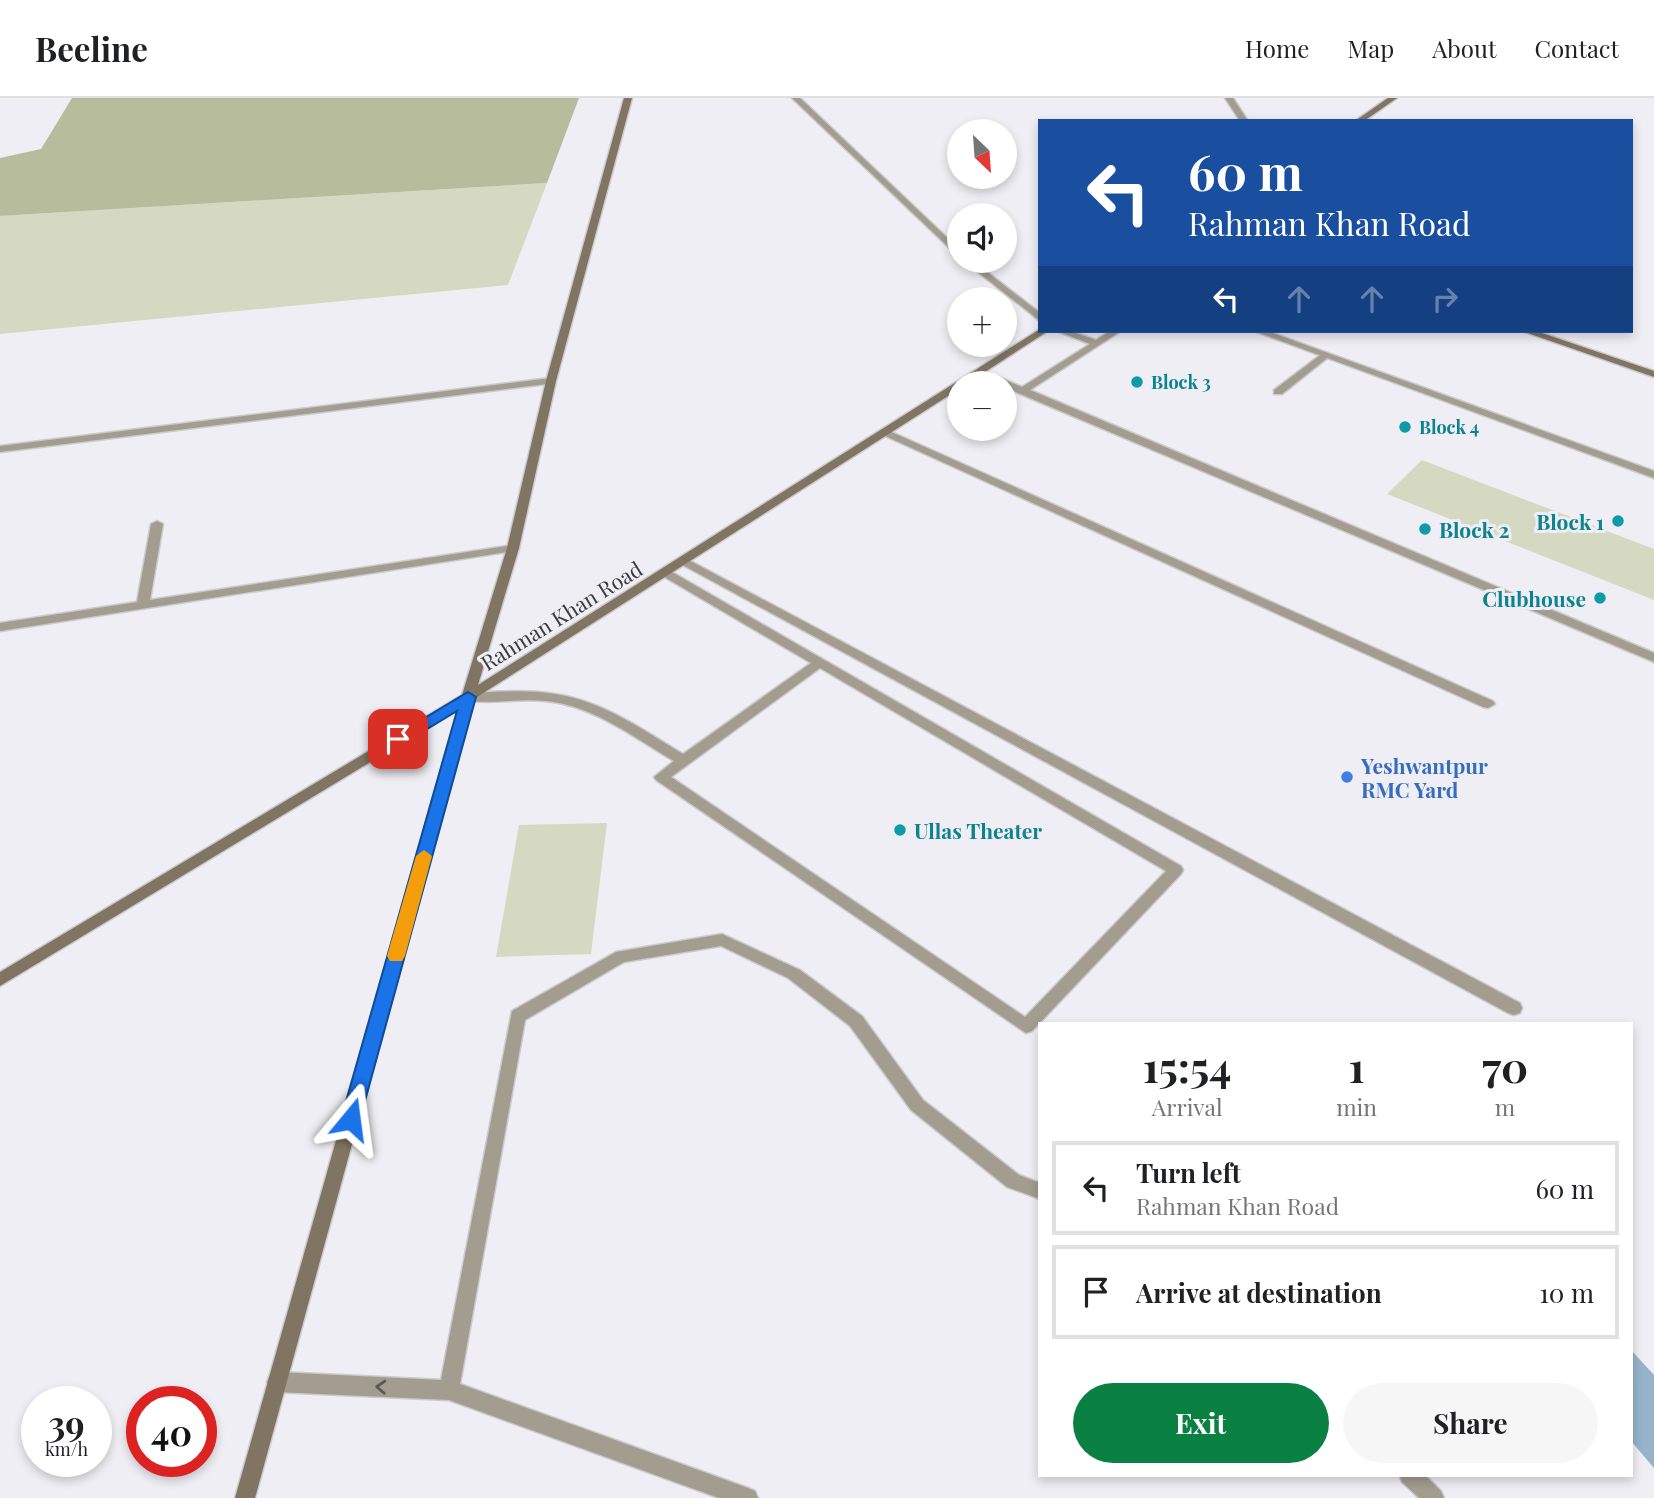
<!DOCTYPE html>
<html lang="en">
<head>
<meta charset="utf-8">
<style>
  body { margin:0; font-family:"Playfair Display",serif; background:#f6f6f6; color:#202124; height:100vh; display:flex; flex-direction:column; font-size:26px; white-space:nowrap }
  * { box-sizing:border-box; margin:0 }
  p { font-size:23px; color:#757577 }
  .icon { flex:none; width:38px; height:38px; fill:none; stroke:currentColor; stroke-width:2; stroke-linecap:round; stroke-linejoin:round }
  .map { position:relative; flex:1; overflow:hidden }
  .sheet { position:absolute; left:1038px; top:924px; width:595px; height:455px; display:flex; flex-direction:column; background:#fff; border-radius:0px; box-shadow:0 4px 10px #0003 }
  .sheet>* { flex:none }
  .banner { position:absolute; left:1038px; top:21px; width:595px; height:214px; border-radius:0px; box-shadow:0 4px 10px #0003; background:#1a4fa0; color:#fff; overflow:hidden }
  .needle { width:46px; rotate:155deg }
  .tools { position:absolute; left:947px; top:21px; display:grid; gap:14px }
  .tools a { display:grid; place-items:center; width:70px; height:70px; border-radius:50%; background:#fff; box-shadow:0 4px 10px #0003; font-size:35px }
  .speed { position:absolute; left:21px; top:1288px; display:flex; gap:14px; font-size:35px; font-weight:700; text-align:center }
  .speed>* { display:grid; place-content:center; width:91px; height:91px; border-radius:50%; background:#fff; box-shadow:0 4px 10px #0003; line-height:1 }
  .speed small { font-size:18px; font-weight:400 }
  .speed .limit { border:10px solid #d22; background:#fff; color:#111 }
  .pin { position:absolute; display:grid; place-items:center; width:60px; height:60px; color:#fff; margin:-30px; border-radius:14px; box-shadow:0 4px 10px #0006 }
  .me { position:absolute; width:77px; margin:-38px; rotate:16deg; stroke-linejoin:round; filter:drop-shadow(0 0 5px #0008) }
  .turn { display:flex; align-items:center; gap:24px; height:147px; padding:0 35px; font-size:32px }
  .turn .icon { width:91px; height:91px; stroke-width:2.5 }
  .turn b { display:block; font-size:49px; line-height:60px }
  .lanes { display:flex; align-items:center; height:66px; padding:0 35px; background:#0003; justify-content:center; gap:35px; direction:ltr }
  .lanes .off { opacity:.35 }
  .eta { display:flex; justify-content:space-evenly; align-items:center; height:119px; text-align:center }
  .eta b { font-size:42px; font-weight:700; line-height:49px }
  .button { display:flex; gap:14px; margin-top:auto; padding:14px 35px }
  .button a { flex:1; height:80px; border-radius:42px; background:#0b8043; color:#fff; font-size:28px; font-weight:700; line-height:80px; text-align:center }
  .button a+a { background:#f6f6f6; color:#202124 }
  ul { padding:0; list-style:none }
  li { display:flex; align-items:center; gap:21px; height:94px; margin:0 14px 10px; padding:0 21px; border:4px solid #e0e0e0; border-radius:0px }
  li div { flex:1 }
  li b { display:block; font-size:26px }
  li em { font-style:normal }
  header { display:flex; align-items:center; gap:42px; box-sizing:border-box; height:98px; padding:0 35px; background:#fff; border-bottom:2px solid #e0e0e0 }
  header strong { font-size:33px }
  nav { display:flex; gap:38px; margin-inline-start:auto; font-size:24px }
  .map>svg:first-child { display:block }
</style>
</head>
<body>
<header>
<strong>Beeline</strong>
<nav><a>Home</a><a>Map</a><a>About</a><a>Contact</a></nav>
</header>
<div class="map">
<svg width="1654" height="1400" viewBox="0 0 1654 1400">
  <rect width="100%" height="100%" fill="#eeeef4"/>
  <g fill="#d5d9c2">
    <path d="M 547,85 L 508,187 L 0,236 L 0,118 Z"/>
    <path d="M 1422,362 L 1654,451 L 1654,502 L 1387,396 Z"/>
    <path d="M 607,725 L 591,856 L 496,859 L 519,727 Z"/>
  </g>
  <path fill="#b7bd9c" d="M 72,0 L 579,0 L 547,85 L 0,118 L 0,60 L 41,51 Z"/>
  <path fill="#96b3ca" d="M 1631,1252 L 1654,1277 L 1654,1370 L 1631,1343 Z"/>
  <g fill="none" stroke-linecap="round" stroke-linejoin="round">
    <g stroke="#cacacf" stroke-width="3">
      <g id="lane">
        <path d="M 1323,255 L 1331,257 L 1282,296 L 1274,296 L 1274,292 Z"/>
        <path d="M 887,332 L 1493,603 L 1495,606 L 1488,610 L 1483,609 L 883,337 L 883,333 Z"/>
        <path d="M 683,459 L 1520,905 L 1522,910 L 1520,915 L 1514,917 L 1508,915 L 679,465 L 677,463 Z"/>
        <path d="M 665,470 L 1181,768 L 1183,772 L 1181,776 L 1032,933 L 1026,935 L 656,682 L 654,679 L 674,663 C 633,639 594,608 546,603 C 520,600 486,607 463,602 L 461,599 L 463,596 L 468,595 C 497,594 527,591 555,596 C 603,603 643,632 683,656 L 811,565 L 661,477 L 659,474 ZM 820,570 L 1166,773 L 1025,919 L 671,679 Z"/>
      </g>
    </g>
    <g stroke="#cacacf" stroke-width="3">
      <g id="street">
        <path d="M 792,0 L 800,0 L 959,151 L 959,159 Z"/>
        <path d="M 1225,0 L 1233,0 L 1248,23 L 1240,23 Z"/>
        <path d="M 964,163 L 973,163 L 1040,215 L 1040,223 Z"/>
        <path d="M 1057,233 L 1070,233 L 1096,242 L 1110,233 L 1121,233 L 1030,292 L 1654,555 L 1654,564 L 1018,295 L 1004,288 L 1004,285 L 997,285 L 974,274 L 982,272 L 1022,289 L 1090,246 Z"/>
        <path d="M 1254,233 L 1267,233 L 1654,373 L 1654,380 Z"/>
        <path d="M 551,280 L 555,281 L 555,285 L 0,354 L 0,348 Z"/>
        <path d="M 157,423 L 163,426 L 150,502 L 513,447 L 519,450 L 513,453 L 0,533 L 0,525 L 137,504 L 151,426 Z"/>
        <path d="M 722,836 L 800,872 L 862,918 L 923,1002 L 1019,1077 L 1040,1085 L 1040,1101 L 1007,1089 L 911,1012 L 850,928 L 788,880 L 721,848 L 624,864 L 525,922 L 460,1286 L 748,1390 L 755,1393 L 758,1400 L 719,1400 L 449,1302 L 277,1294 L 270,1291 L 267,1284 L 270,1277 L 277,1274 L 441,1282 L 512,913 L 616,854 Z"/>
        <path d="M 1399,1377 L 1425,1377 L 1441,1393 L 1444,1400 L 1419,1400 L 1402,1384 Z"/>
      </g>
    </g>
    <g stroke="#cacacf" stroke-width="3">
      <g id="secondary">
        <path d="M 624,0 L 632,0 L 556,283 L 519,450 L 478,587 L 1040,231 L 1048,233 L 968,285 L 959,285 L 959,291 L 474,601 L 255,1400 L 235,1400 L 458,611 L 0,888 L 0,874 L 462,597 L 507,450 L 546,283 Z"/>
        <path d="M 1388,0 L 1397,0 L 1364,23 L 1355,23 Z"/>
        <path d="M 1522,233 L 1536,233 L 1654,273 L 1654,279 Z"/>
      </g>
    </g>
    <use href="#lane" fill="#a39d8f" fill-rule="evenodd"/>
    <use href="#street" fill="#a39d8f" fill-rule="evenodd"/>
    <use href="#secondary" fill="#7f7562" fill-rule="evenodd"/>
  </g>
  <defs><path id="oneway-chevron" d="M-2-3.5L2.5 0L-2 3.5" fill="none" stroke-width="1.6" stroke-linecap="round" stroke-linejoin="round" transform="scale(1.75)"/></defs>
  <use stroke="#5a5856" href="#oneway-chevron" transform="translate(381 1289) rotate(-177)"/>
  <path fill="#1a73e8" stroke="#114b97" stroke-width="2" d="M 468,594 L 476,599 L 360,1021 L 358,1027 L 351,1029 L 344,1027 L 341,1021 L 457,613 L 404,645 L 393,645 L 390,641 Z"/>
  <path fill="#f59e0b" d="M 424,752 L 432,758 L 405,858 L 402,863 L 390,863 L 387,858 L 416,758 Z"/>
  <g fill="#0f9aa8" stroke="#eeeef4" stroke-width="2.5">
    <circle cx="1137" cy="284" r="7"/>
    <circle cx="1405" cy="329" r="7"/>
    <circle cx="1618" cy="423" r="7"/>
    <circle cx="1425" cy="431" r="7"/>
    <circle cx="1600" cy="500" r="7"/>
    <circle cx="900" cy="732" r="7"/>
  </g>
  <circle fill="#3f7fe0" stroke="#eeeef4" stroke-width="2.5" cx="1347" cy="679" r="7"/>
  <g text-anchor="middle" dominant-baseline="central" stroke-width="6" stroke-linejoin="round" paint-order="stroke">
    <g font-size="18" font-weight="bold" fill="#0d838f" stroke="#eeeef4" text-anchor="start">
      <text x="1151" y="284">Block 3</text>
      <text x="1419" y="329">Block 4</text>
    </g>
    <g font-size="21" font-weight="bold" fill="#0d838f" stroke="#eeeef4" text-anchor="end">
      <text x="1604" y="423">Block 1</text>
      <text x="1439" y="431" text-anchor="start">Block 2</text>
      <text x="1586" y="500">Clubhouse</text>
      <text x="914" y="732" text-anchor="start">Ullas Theater</text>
    </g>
    <g font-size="21" fill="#3a3a3d" stroke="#eeeef4">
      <text transform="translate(561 517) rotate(-32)">Rahman Khan Road</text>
    </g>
    <g font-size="21" font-weight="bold" fill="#366cbe" stroke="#eeeef4" text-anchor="start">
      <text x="1361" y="667">Yeshwantpur<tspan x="1361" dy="24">RMC Yard</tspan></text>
    </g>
  </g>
</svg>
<div class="tools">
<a><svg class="needle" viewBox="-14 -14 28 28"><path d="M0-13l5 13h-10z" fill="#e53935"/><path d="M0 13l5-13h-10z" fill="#757577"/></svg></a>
<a><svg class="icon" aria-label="sound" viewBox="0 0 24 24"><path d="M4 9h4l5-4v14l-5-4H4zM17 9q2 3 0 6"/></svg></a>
<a>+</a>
<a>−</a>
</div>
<div class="speed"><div>39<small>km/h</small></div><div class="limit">40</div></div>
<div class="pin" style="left:398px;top:641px;background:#d93025"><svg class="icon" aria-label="arrive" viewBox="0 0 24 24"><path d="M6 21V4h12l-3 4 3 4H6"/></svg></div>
<svg class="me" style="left:351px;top:1021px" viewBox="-20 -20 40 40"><path d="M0-17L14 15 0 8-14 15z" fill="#1a73e8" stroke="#fff" stroke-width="4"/></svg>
<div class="banner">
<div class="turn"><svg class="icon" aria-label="left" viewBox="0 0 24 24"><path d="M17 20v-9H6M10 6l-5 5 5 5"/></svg><div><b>60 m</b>Rahman Khan Road</div></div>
<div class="lanes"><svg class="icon" aria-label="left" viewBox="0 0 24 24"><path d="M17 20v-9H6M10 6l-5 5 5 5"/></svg><svg class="icon off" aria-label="ahead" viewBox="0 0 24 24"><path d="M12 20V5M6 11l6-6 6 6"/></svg><svg class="icon off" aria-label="ahead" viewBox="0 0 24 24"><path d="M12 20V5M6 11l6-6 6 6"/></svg><svg class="icon off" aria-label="right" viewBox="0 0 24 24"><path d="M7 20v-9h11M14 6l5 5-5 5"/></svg></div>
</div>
<section class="sheet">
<div class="eta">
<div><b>15:54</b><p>Arrival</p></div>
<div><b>1</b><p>min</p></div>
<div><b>70</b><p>m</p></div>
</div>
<ul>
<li><svg class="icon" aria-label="left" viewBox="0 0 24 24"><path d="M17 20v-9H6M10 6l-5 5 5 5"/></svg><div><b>Turn left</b><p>Rahman Khan Road</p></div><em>60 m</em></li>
<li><svg class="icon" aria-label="arrive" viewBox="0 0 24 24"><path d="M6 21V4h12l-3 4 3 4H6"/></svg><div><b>Arrive at destination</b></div><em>10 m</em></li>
</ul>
<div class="button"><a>Exit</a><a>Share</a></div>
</section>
</div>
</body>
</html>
